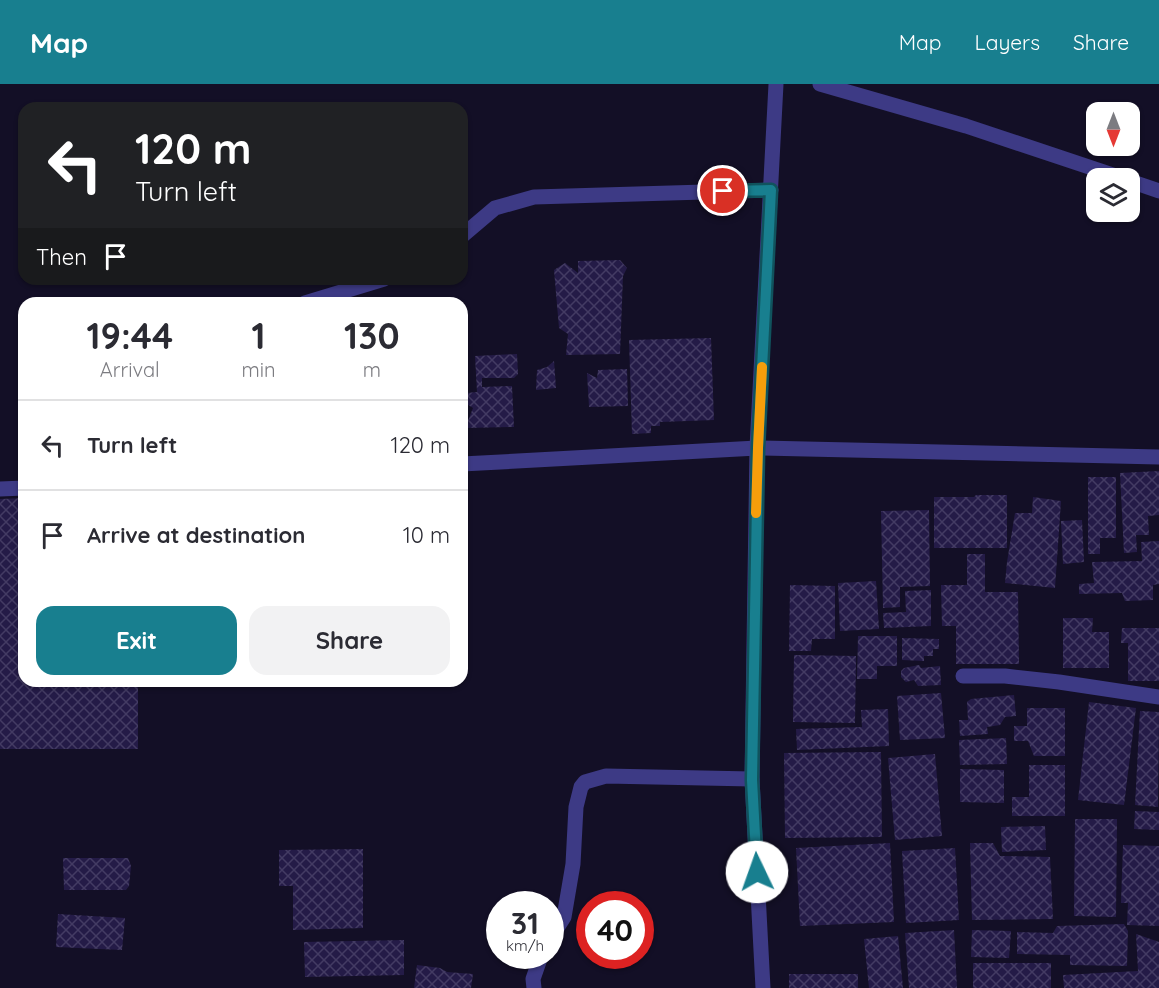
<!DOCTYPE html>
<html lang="en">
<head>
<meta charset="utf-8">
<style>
  body { margin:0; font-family:Quicksand,sans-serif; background:#f2f2f3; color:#2b2b33; height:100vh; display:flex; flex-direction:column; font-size:22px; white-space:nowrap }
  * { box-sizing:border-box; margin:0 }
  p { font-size:20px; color:#7c7c81 }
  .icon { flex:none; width:33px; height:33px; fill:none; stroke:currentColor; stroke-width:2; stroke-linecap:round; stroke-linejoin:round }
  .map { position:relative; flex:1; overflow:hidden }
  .sheet { position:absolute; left:18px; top:213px; width:450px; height:390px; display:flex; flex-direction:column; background:#fff; border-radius:18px; box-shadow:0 2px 4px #0004 }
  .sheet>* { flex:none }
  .banner { position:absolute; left:18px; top:18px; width:450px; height:183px; border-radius:18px; box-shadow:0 2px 4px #0004; background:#202124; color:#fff; overflow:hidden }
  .needle { width:39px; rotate:180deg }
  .tools { position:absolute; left:1086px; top:18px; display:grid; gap:12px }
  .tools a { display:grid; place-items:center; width:54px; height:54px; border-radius:12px; background:#fff; box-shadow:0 2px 4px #0004; font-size:30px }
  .speed { position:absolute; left:486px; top:807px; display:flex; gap:12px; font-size:30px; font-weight:700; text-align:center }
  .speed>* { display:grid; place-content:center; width:78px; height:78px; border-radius:50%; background:#fff; box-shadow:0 2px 4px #0004; line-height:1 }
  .speed small { font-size:15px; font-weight:400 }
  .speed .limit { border:9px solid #d22; background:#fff; color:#111 }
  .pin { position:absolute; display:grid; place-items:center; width:51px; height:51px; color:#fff; margin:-26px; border:3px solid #fff; border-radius:50%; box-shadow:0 2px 6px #0007 }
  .me { position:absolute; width:66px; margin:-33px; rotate:357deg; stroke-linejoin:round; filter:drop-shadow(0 0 4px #0008) }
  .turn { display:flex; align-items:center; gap:21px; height:126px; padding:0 18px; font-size:27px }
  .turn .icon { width:78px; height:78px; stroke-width:2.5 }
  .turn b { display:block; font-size:42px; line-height:51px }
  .then { display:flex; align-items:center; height:57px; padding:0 18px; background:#0003; gap:12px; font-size:22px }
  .eta { display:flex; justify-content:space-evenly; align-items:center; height:102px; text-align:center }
  .eta b { font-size:36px; font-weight:700; line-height:42px }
  .button { display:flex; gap:12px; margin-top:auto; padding:12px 18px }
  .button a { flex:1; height:69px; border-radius:18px; background:#187f8f; color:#fff; font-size:24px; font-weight:700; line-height:69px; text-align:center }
  .button a+a { background:#f2f2f3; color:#2b2b33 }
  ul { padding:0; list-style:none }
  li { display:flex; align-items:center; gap:18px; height:90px; padding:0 18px; border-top:2px solid #e1e1e2 }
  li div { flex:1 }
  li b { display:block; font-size:22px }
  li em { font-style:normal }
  header { display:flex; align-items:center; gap:36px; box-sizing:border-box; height:84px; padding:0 30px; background:#187f8f; color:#fff }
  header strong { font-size:28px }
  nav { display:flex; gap:33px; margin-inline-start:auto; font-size:21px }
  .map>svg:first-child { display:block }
</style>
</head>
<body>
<header>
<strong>Map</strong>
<nav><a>Map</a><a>Layers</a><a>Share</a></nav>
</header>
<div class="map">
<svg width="1159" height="904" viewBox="0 0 1159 904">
  <defs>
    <pattern id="building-cross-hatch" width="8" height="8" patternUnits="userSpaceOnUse" patternTransform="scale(1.5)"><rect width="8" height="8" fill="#241b47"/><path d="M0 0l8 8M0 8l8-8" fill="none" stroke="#433b63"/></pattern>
  </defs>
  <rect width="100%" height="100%" fill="#130f26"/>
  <g fill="url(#building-cross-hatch)">
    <path d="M 620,176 L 627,184 L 623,192 L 620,270 L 566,271 L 568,250 L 559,244 L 554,186 L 565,179 L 578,189 L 578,177 Z"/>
    <path d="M 711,254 L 714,336 L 660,338 L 660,342 L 651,342 L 651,349 L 632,350 L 629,256 Z"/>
    <path d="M 517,270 L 518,290 L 514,294 L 482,294 L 482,303 L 512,302 L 514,343 L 465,344 L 473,324 L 465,319 L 466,309 L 477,308 L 475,272 Z"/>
    <path d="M 554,277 L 556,304 L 536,306 L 537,286 L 547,283 Z"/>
    <path d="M 627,285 L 628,322 L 589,323 L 587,289 L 597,294 L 598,286 Z"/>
    <path d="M 1159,387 L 1159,431 L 1148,432 L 1149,451 L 1136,451 L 1137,468 L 1124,469 L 1120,389 Z"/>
    <path d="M 1088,393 L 1116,393 L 1116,454 L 1100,454 L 1100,470 L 1088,470 Z"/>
    <path d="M 976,411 L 1007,411 L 1007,464 L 934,464 L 934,413 L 974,413 Z"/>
    <path d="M 1033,413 L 1061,417 L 1055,504 L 1005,499 L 1007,478 L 1015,429 L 1032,429 Z"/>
    <path d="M 24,414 L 24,597 L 138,597 L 138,665 L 0,665 L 0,415 Z"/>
    <path d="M 929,426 L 930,502 L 900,503 L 900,523 L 883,524 L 881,427 Z"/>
    <path d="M 1082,436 L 1084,478 L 1063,480 L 1061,437 Z"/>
    <path d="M 1159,457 L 1159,500 L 1153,501 L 1153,516 L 1125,517 L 1122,509 L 1079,510 L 1079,500 L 1094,499 L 1092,478 L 1142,477 L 1141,458 Z"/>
    <path d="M 967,470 L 985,470 L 985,508 L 1018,508 L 1019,580 L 956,580 L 956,542 L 942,542 L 941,501 L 967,501 Z"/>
    <path d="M 876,497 L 879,545 L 840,547 L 838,499 Z"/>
    <path d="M 790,501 L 835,502 L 835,555 L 812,555 L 811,567 L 789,567 Z"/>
    <path d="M 931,506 L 931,542 L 884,544 L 883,529 L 906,528 L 905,507 Z"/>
    <path d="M 1063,534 L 1093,534 L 1092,548 L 1109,548 L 1109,584 L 1063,584 Z"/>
    <path d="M 1122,544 L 1159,544 L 1159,597 L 1128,597 L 1128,559 L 1121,559 Z"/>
    <path d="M 858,552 L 897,552 L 897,582 L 877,582 L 877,595 L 857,595 Z"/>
    <path d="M 902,554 L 939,555 L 939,565 L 933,565 L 933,572 L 924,572 L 924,577 L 902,576 Z"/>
    <path d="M 794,571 L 856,572 L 855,639 L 793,638 Z"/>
    <path d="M 919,581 L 921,584 L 940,582 L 941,601 L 918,602 L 914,596 L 906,598 L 901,593 L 901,587 L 904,584 Z"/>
    <path d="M 941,609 L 945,654 L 900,656 L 897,612 Z"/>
    <path d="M 1014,611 L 1016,632 L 1005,633 L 1000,641 L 987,643 L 988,650 L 960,652 L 959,636 L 968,636 L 967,618 L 971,615 Z"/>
    <path d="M 1089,618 L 1136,624 L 1124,721 L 1078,716 Z"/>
    <path d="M 1027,624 L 1065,624 L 1065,672 L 1034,672 L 1028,657 L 1014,657 L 1014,642 L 1027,642 Z"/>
    <path d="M 888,625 L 889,662 L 797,666 L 796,645 L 862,643 L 861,626 Z"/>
    <path d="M 1140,627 L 1159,628 L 1158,723 L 1135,721 Z"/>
    <path d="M 1006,654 L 1007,680 L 960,681 L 959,656 Z"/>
    <path d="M 881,668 L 882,753 L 785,754 L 784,669 Z"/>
    <path d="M 935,670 L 942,752 L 895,756 L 888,674 Z"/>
    <path d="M 1029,681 L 1065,681 L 1065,732 L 1012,732 L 1012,713 L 1029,713 Z"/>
    <path d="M 960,685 L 1004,686 L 1004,719 L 960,718 Z"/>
    <path d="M 1135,727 L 1159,728 L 1159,746 L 1134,745 Z"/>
    <path d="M 1075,735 L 1117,735 L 1116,833 L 1074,832 Z"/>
    <path d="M 1045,742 L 1046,766 L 1002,768 L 1001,743 Z"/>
    <path d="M 890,759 L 894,838 L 800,842 L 796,764 Z"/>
    <path d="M 970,759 L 993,759 L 1000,772 L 1050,773 L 1053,835 L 972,836 Z"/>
    <path d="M 1123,761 L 1159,762 L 1159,842 L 1127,841 L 1128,819 L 1121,819 Z"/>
    <path d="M 955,764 L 959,836 L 906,839 L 902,767 Z"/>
    <path d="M 363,765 L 363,844 L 293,846 L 293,802 L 279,802 L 279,766 Z"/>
    <path d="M 63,774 L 128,774 L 131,782 L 129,802 L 126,806 L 64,806 Z"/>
    <path d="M 58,830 L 125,834 L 122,866 L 56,863 Z"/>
    <path d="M 1124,840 L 1128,847 L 1127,882 L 1070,881 L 1070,871 L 1017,870 L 1017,848 L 1053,849 L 1057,842 Z"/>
    <path d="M 954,846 L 957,904 L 909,904 L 905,849 Z"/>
    <path d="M 972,846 L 1011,847 L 1009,874 L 971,873 Z"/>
    <path d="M 1136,850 L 1159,858 L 1159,904 L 1064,904 L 1063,891 L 1138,887 Z"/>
    <path d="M 898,852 L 903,904 L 869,904 L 864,855 Z"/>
    <path d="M 404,856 L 404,891 L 305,893 L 304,858 Z"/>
    <rect x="973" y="879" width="78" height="25"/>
    <path d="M 417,881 L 440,884 L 447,888 L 473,890 L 471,904 L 414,904 Z"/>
    <rect x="789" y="890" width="69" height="14"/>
  </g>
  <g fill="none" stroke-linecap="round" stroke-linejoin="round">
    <g stroke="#3d3a85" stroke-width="15">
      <path d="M 820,0 L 966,42 L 1122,94"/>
      <path d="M 1130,97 L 1159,107"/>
      <path d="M 462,152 L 495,124 L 534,113 L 771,106"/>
      <path d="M 305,219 L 384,195"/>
      <path d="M 963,592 L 1005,592 L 1059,598 L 1159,613"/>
      <path d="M 550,855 L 564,833 L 573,780 L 576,723 L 581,703 L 585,698 L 606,692 L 752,695"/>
      <path d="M 534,904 L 533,895 L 541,872"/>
    </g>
    <g stroke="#3d3a85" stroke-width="15">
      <path d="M 462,380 L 757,364 L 1159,373"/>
      <path d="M 0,405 L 24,404"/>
      <path d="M 763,904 L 752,695 L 757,364 L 776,0"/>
    </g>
  </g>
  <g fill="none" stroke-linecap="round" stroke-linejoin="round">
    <g stroke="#10535d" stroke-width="15">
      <path id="route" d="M 723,107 L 771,106 L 758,364 L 752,696 L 757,788"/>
    </g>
    <use href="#route" stroke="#187f8f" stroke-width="10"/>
    <path stroke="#f59e0b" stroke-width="10" d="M 756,429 L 758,364 L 762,283"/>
  </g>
</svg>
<div class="tools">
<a><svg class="needle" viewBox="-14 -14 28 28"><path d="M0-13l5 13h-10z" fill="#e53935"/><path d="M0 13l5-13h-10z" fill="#7c7c81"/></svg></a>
<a><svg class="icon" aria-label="layers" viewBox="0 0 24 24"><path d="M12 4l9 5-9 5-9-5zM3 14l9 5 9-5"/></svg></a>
</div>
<div class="speed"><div>31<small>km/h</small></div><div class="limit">40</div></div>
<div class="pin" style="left:723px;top:107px;background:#d93025"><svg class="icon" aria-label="arrive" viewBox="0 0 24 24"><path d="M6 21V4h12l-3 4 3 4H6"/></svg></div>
<svg class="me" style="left:757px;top:788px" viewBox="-20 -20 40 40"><circle r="19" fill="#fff"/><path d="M0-13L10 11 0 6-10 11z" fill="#187f8f"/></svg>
<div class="banner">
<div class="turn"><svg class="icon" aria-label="left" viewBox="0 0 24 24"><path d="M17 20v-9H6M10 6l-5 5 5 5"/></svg><div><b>120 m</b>Turn left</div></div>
<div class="then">Then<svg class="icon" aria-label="arrive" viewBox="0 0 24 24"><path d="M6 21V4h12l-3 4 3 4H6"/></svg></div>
</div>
<section class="sheet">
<div class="eta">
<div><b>19:44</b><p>Arrival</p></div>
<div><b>1</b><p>min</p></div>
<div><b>130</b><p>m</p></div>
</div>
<ul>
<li><svg class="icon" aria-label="left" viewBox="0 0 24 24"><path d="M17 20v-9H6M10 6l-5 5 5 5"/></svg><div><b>Turn left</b></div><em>120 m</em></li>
<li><svg class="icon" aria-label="arrive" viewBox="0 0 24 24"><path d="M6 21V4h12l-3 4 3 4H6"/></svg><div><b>Arrive at destination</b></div><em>10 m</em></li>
</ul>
<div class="button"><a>Exit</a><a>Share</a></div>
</section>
</div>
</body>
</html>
